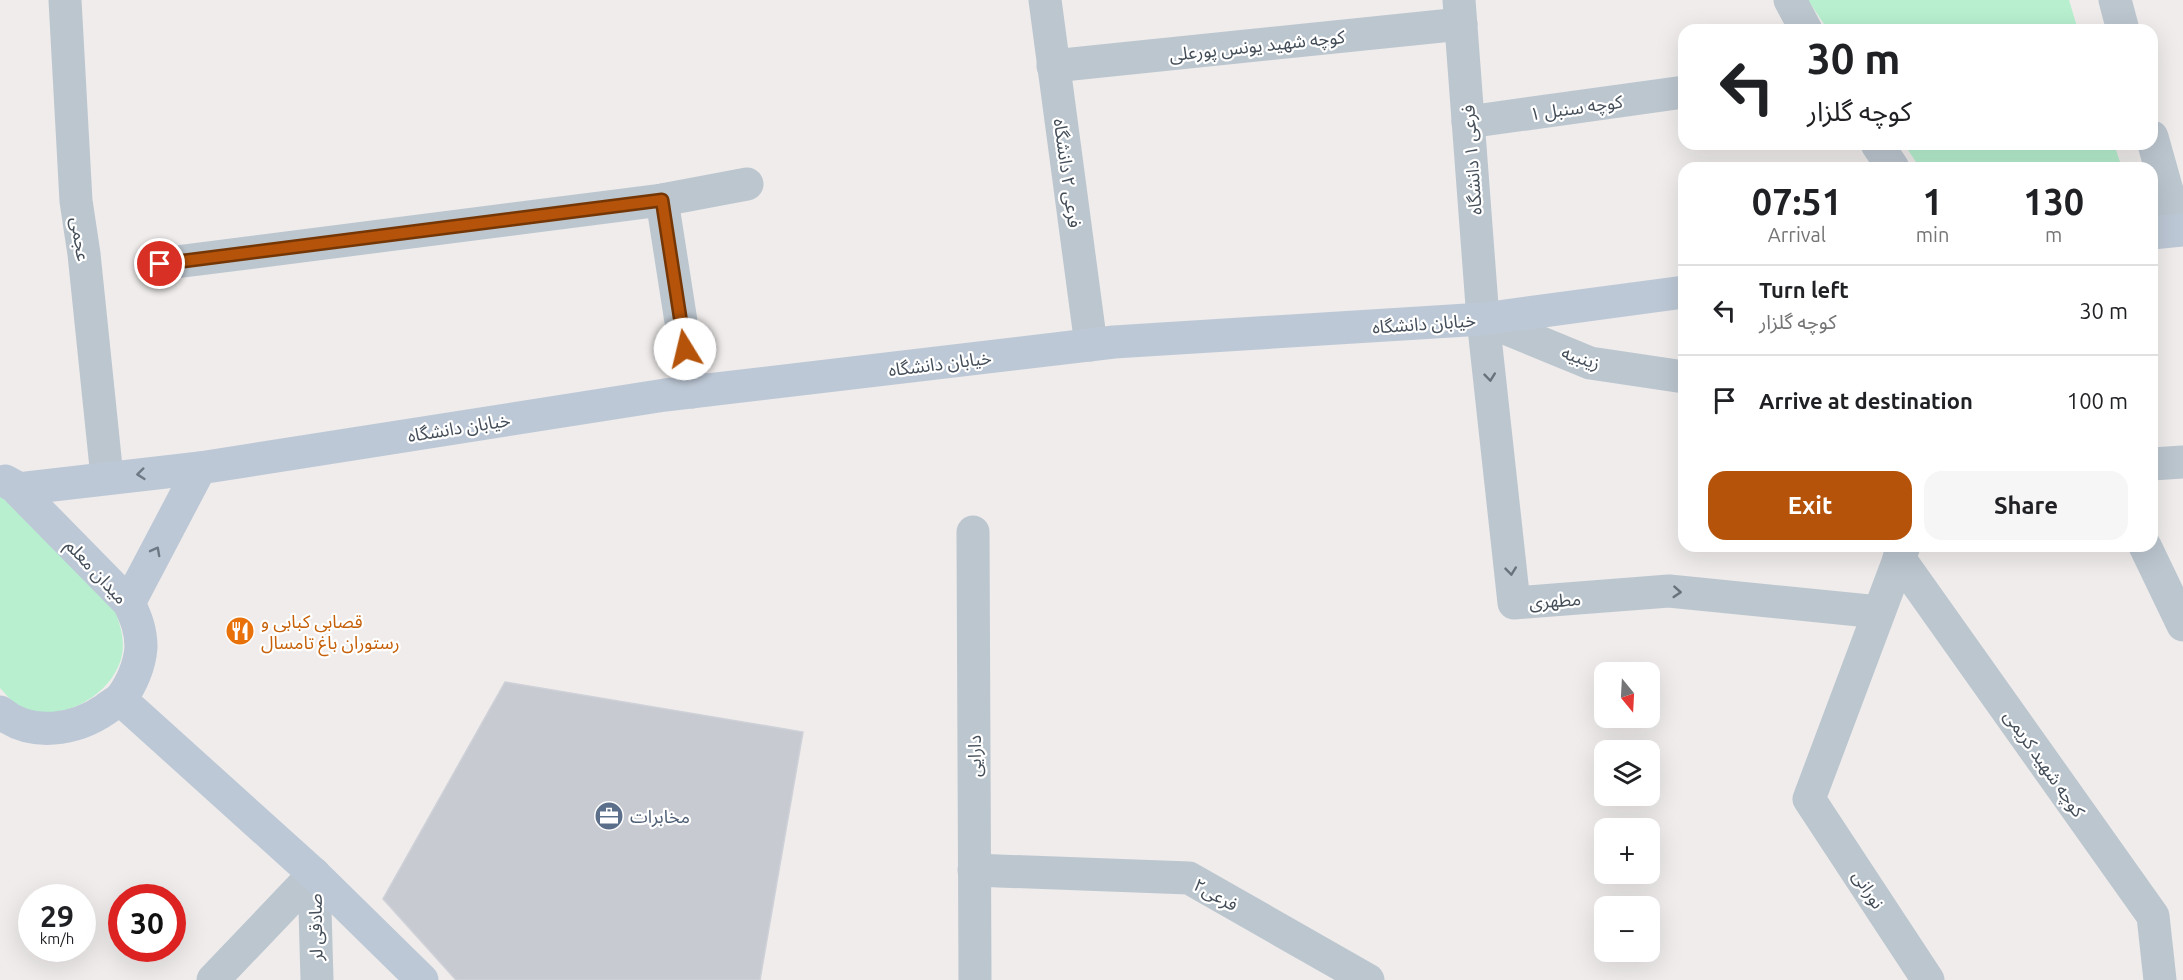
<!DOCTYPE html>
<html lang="en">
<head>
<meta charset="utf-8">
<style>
  body { margin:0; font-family:Ubuntu,"Noto Sans Arabic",sans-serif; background:#f6f6f6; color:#202124; height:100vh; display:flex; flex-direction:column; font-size:22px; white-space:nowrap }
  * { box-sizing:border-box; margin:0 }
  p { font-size:20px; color:#757577 }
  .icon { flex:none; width:33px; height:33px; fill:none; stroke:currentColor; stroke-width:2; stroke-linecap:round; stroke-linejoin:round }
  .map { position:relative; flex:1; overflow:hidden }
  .drawer { position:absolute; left:1678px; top:162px; width:480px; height:390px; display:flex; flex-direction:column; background:#fff; border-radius:18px; box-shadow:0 6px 24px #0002 }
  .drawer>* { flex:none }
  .top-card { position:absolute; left:1678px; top:24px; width:480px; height:126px; border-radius:18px; box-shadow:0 6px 24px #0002; background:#fff; color:#202124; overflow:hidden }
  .needle { width:39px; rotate:162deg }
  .controls { position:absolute; left:1594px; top:662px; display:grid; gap:12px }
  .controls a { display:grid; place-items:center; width:66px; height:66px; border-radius:12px; background:#fff; box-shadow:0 6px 24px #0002; font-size:30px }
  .speed { position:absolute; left:18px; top:884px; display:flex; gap:12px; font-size:30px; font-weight:700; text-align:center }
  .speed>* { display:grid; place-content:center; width:78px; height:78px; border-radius:50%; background:#fff; box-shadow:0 6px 24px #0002; line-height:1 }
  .speed small { font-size:15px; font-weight:400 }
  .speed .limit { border:9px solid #d22; background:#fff; color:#111 }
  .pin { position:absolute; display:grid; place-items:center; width:51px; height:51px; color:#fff; margin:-26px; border:3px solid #fff; border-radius:50%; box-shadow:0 2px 6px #0007 }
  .me { position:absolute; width:66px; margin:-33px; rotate:351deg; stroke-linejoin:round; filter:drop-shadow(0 0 4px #0008) }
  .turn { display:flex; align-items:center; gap:21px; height:126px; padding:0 30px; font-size:27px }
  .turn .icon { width:78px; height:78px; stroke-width:2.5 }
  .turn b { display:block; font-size:42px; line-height:51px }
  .eta { display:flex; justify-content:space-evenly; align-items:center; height:102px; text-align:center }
  .eta b { font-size:36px; font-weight:700; line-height:42px }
  .primary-button { display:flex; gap:12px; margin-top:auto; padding:12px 30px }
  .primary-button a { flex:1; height:69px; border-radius:18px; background:#b45309; color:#fff; font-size:24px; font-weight:700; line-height:69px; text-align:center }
  .primary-button a+a { background:#f6f6f6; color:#202124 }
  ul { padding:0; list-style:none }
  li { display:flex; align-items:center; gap:18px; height:90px; padding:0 30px; border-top:2px solid #e0e0e0 }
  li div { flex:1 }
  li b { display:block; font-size:22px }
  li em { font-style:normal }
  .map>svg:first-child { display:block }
</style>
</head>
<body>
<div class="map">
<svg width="2183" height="980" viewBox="0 0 2183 980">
  <rect width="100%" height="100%" fill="#efeceb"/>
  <g fill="#b7efcf">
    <path d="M 1808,0 L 2069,0 L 2078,30 L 1828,30 Z"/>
    <path d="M 1904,144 L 2114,144 L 2122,168 L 1920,168 Z"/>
    <path d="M 0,495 L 115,610 C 120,625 125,639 122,655 C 113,697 55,728 16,704 C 10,700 5,693 0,688 Z"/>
  </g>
  <path fill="#c8cad2" stroke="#cfd1d8" stroke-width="1.5" d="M 505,682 L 803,732 L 760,980 L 456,980 L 383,899 Z"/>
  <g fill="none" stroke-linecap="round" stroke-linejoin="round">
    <g stroke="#bcc6cf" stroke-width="33">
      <path d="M 65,0 L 76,201 L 84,254 L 107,477"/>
      <path d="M 1045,0 L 1091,345"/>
      <path d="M 1459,0 L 1483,319 L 1514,603 L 1669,591 L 1879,612"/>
      <path d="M 1790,0 L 1806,30"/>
      <path d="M 2115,0 L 2123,30"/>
      <path d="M 1053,66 L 1461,24"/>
      <path d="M 1468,122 L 1684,92"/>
      <path d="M 2152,137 L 2178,230"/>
      <path d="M 1877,144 L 1893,168"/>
      <path d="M 662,200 L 692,392"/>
      <path d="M 160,264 L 662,200 L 747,184"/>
      <path d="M 1483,319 L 1590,363 L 1684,377"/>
      <path d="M 2152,464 L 2183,462"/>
      <path d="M 973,532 L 975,980"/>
      <path d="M 1904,546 L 1809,799 L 1928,980"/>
      <path d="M 2145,546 L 2183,625"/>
      <path d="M 1899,558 L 2153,916 L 2160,980"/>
      <path d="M 974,870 L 1189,878 L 1368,980"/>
      <path d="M 314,874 L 317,980"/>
      <path d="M 213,980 L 314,874"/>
    </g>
    <g stroke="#bdc8d6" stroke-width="33">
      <path d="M 2152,233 L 2183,230"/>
      <path d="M 18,489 L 200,468 L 665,395 L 1114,342 L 1483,319 L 1684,292"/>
      <path d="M 129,603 L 200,468"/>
      <path d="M 120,699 L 314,874 L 422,980"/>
      <path d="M 0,712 C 31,738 76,730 106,709 C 111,705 117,702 121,698 C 132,684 140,664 141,647 C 141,630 136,618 129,603 L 14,486 L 5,481"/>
    </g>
  </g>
  <defs><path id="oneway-chevron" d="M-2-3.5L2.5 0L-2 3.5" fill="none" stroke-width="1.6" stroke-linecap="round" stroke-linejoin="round" transform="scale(1.5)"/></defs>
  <g stroke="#68727c">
    <use href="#oneway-chevron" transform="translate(1490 377) rotate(84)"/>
    <use href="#oneway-chevron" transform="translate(1511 571) rotate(84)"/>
    <use href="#oneway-chevron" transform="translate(1677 592) rotate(4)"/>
  </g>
  <g stroke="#6e7985">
    <use href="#oneway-chevron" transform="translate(141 474) rotate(174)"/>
    <use href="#oneway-chevron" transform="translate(156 551) rotate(-62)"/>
  </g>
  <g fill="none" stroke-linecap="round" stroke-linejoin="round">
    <g stroke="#753606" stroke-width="15">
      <path id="route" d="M 160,264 L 662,200 L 685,349"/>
    </g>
    <use href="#route" stroke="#b45309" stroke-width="10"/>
  </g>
  <defs>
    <g id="restaurant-disc" transform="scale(1.5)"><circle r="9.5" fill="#e8710a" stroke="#fff"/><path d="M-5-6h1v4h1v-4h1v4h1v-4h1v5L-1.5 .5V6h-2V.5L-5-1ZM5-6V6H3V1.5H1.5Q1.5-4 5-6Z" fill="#fff"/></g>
    <g id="office-disc" transform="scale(1.5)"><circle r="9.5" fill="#5c6f8a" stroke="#fff"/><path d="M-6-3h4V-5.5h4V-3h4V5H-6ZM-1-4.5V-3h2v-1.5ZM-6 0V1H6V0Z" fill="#fff"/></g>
  </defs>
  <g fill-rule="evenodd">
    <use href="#restaurant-disc" x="240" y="631"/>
    <use href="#office-disc" x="609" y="816"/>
  </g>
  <g text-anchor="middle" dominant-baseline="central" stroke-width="4.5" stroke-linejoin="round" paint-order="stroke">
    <g font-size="18" fill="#444e59" stroke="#fff">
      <text transform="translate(1257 45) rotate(-6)">کوچه شهید یونس پورعلی</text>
      <text transform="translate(1576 107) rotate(-8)">کوچه سنبل ۱</text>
      <text transform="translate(1471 160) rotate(-94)">فرعی ۱ دانشگاه</text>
      <text transform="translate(1068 173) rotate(82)">فرعی ۲ دانشگاه</text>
      <text transform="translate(81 239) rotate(82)">عجمی</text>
      <text transform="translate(1424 323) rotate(-4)">خیابان دانشگاه</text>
      <text transform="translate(1581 357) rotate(18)">زینبیه</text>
      <text transform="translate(940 363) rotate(-7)">خیابان دانشگاه</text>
      <text transform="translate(459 427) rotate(-9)">خیابان دانشگاه</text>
      <text transform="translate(97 571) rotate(47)">میدان معلم</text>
      <text transform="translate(1555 600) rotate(-4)">مطهری</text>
      <text transform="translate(974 756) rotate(-90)">دارایی</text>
      <text transform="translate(2045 763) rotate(55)">کوچه شهید کریمی</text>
      <text transform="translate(1869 889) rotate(57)">نورانی</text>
      <text transform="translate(1216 894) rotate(29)">فرعی۲</text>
      <text transform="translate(315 927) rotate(-91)">صادقی لر</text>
    </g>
    <g font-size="18" fill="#c56008" stroke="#fff" text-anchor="start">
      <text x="261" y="621">قصابی کبابی و<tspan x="261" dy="21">رستوران باغ تامسال</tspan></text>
    </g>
    <g font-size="18" fill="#4e5e75" stroke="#fff" text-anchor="start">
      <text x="630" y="816">مخابرات</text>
    </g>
  </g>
</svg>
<div class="controls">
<a><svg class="needle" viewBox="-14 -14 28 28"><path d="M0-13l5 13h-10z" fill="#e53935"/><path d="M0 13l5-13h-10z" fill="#757577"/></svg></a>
<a><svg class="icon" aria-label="layers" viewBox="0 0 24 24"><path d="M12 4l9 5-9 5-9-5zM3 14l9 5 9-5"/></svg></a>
<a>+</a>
<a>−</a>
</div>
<div class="speed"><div>29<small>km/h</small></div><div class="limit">30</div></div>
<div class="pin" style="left:160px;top:264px;background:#d93025"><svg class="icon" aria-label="arrive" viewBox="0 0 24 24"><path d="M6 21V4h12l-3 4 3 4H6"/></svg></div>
<svg class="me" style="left:685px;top:349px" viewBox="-20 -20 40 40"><circle r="19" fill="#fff"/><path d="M0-13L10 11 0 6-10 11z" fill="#b45309"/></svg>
<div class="top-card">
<div class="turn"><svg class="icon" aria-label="left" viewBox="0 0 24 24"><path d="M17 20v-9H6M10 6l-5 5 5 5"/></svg><div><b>30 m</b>کوچه گلزار</div></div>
</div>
<section class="drawer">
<div class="eta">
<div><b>07:51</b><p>Arrival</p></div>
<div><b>1</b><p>min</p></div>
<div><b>130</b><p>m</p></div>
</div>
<ul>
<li><svg class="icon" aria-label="left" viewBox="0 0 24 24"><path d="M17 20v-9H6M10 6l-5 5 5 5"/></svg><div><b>Turn left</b><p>کوچه گلزار</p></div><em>30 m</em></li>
<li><svg class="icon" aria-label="arrive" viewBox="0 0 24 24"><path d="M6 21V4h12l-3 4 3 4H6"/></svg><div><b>Arrive at destination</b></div><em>100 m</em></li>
</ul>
<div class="primary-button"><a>Exit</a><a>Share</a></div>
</section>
</div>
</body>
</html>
